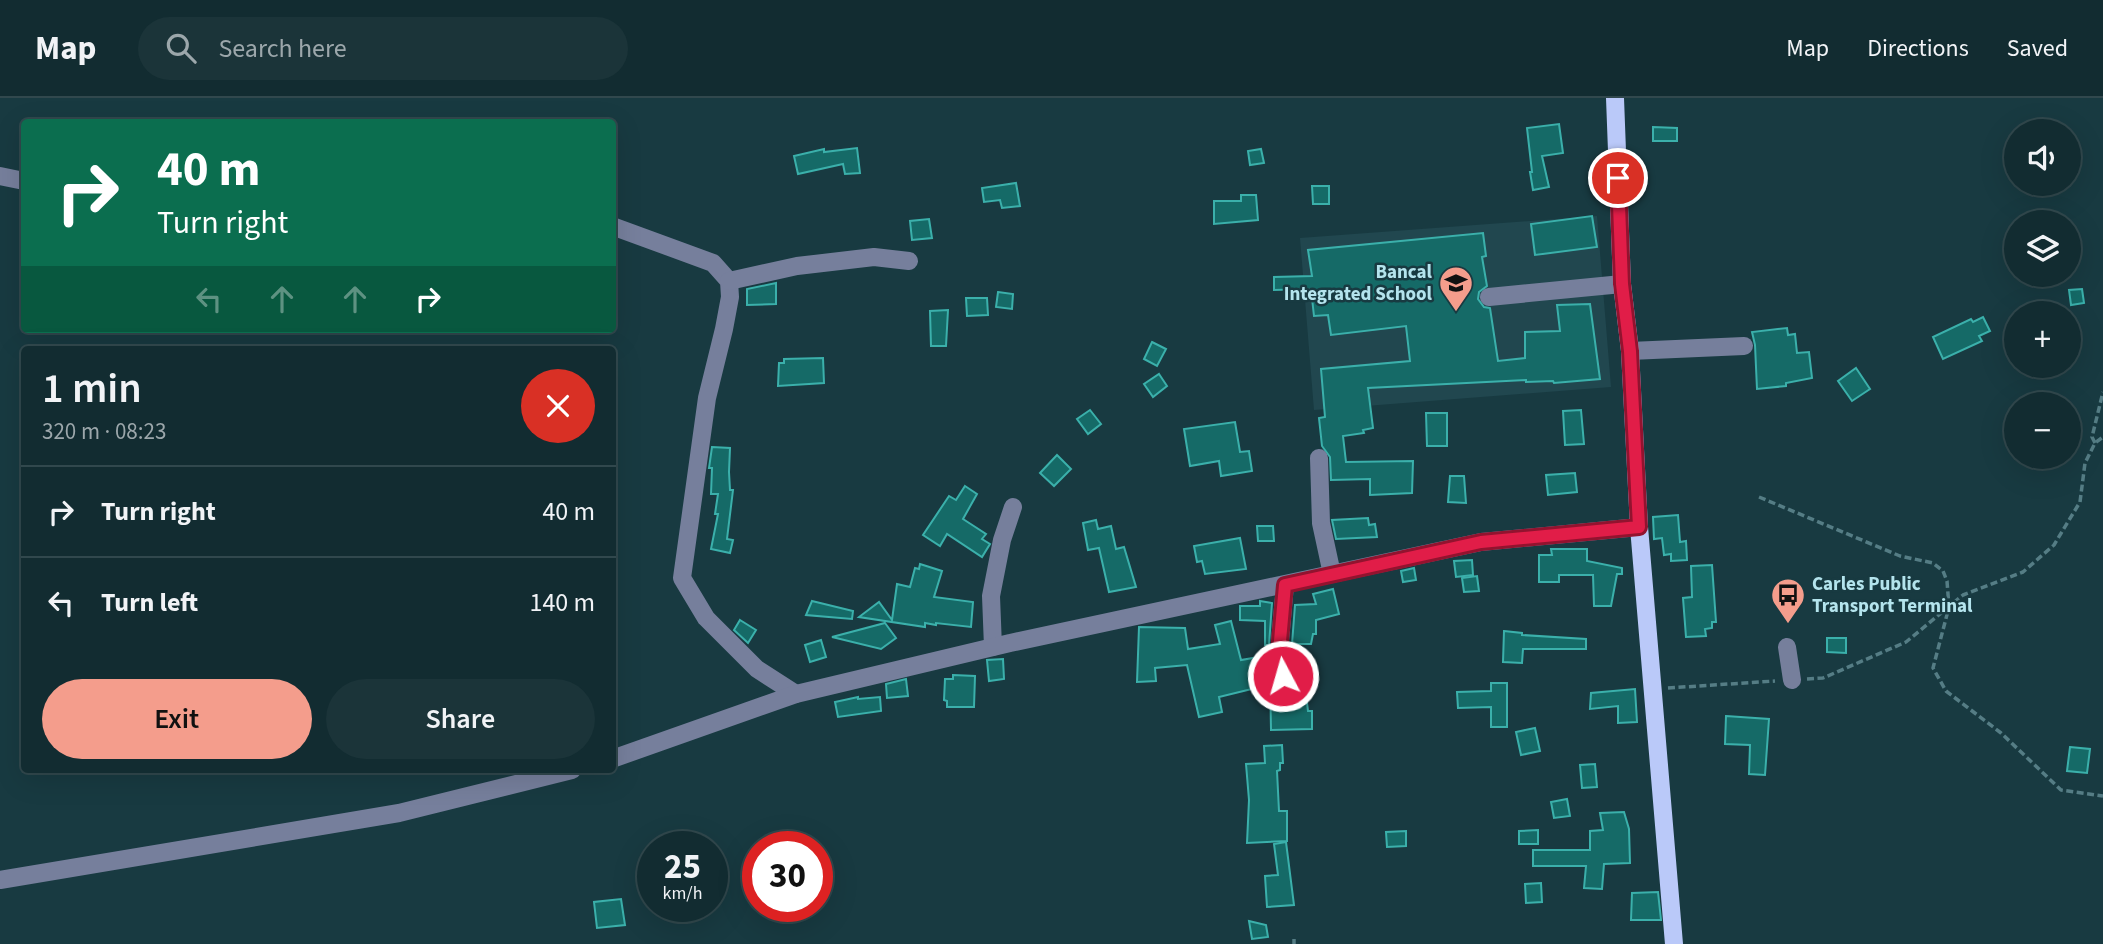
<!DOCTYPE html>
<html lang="en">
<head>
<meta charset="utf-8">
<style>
  body { margin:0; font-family:"Source Sans 3",sans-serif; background:#1b3439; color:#f1f3f6; height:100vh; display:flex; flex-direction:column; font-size:26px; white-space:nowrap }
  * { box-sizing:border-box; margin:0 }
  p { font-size:23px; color:#9ca7ab }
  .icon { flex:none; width:38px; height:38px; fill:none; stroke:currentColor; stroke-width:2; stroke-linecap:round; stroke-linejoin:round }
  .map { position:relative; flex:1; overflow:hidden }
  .sheet { position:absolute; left:21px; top:248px; width:595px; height:427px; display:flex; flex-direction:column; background:#122c31; border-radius:7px; box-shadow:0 7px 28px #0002,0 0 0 2px #31484d }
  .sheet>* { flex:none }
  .top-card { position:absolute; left:21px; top:21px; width:595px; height:214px; border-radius:7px; box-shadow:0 7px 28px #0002,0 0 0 2px #31484d; background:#0b6e4f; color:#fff; overflow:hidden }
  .tools { position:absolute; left:2004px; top:21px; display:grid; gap:14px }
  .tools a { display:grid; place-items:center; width:77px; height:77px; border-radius:50%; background:#122c31; box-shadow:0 7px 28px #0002,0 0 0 2px #31484d; font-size:35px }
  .speed { position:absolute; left:637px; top:733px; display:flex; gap:14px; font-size:35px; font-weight:700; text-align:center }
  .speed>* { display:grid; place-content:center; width:91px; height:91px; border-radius:50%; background:#122c31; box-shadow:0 7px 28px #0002,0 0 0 2px #31484d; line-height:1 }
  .speed small { font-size:18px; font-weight:400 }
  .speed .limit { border:10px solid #d22; background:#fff; color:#111 }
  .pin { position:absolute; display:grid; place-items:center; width:60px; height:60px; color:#fff; margin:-30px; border:4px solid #fff; border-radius:50%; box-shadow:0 2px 7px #0007 }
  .me { position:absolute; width:77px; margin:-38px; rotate:354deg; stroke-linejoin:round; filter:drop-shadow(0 0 5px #0008) }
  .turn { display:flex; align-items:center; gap:24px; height:147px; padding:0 21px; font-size:32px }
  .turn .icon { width:91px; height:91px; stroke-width:2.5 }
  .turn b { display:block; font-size:49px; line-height:60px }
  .lanes { display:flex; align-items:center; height:66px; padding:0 21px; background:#0003; justify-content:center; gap:35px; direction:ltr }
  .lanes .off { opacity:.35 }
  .round { display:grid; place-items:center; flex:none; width:74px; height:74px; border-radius:37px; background:#1b3439 }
  .head { display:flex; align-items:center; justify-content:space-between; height:119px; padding:0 21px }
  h1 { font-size:42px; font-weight:600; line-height:52px }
  .primary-button { display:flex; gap:14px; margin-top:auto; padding:14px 21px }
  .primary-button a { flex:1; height:80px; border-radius:42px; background:#f49d8c; color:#111; font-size:28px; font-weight:600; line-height:80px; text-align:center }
  .primary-button a+a { background:#1b3439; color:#f1f3f6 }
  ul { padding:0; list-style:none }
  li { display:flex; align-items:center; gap:21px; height:91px; padding:0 21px; border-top:2px solid #31484d }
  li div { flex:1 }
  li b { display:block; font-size:26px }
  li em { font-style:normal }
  header { display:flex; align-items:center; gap:42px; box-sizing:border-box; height:98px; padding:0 35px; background:#122c31; border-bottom:2px solid #31484d }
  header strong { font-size:33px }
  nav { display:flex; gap:38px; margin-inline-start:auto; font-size:24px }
  .search { width:490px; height:63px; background:#1b3439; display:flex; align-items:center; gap:18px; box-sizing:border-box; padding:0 24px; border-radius:38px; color:#9ca7ab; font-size:26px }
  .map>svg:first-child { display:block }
</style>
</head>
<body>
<header>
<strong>Map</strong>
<div class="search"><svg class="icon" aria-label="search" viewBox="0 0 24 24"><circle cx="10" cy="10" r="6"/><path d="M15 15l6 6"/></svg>Search here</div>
<nav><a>Map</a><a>Directions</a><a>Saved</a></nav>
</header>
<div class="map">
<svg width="2103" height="846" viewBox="0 0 2103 846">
  <rect width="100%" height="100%" fill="#183a41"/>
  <path fill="#21474f" d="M 1597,118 L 1611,289 L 1314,312 L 1300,140 Z"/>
  <g fill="#156a67" stroke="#3bb0ab" stroke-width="2">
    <path d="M 1559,26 L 1563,55 L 1542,58 L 1549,89 L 1533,92 L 1530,74 L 1532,74 L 1527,30 Z"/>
    <path d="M 1653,29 L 1677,30 L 1677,43 L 1653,43 Z"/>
    <path d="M 857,50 L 860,75 L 845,76 L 843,66 L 798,76 L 794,58 L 824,51 L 824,54 Z"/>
    <path d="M 1261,51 L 1264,65 L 1250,67 L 1248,53 Z"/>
    <path d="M 1016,85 L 1020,108 L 1002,110 L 1000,102 L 984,104 L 982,90 Z"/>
    <path d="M 1312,88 L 1329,88 L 1329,106 L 1313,106 Z"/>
    <path d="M 1241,97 L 1256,97 L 1258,122 L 1214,126 L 1214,103 L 1241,103 Z"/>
    <path d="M 1592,118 L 1597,149 L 1535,157 L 1531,126 Z"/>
    <path d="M 929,121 L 932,140 L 912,142 L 910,123 Z"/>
    <path d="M 1483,135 L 1486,158 L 1482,159 L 1487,188 L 1479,194 L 1478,201 L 1484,209 L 1490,210 L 1498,263 L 1525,260 L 1525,234 L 1560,233 L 1557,207 L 1590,206 L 1600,281 L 1554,285 L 1553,283 L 1526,284 L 1526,282 L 1368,290 L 1373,330 L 1363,332 L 1364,335 L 1343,338 L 1346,364 L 1413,363 L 1412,395 L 1370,397 L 1370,381 L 1331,382 L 1330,359 L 1322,348 L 1319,320 L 1325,319 L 1321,271 L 1410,263 L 1406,228 L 1331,237 L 1328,217 L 1314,218 L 1311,191 L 1274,192 L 1274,179 L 1312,178 L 1308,152 Z"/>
    <path d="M 776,185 L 776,206 L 747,207 L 747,191 Z"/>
    <path d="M 2082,191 L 2084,205 L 2071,207 L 2069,192 Z"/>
    <path d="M 998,194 L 1013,196 L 1012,211 L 996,209 Z"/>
    <path d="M 966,200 L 987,200 L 988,217 L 967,218 Z"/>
    <path d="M 948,212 L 946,248 L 931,248 L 930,213 Z"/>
    <path d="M 1983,219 L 1990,233 L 1979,238 L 1982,243 L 1943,261 L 1933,239 L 1971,221 L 1973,224 Z"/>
    <path d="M 1787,230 L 1788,237 L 1795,236 L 1797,255 L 1809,254 L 1812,280 L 1786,285 L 1786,288 L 1757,291 L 1755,247 L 1752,234 Z"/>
    <path d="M 1152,244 L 1166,251 L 1157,268 L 1144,261 Z"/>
    <path d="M 823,260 L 824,285 L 778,288 L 779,265 L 784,265 L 784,261 Z"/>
    <path d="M 1856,270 L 1870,291 L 1852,303 L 1838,283 Z"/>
    <path d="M 1159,276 L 1167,288 L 1153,299 L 1144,286 Z"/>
    <path d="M 1090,312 L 1101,326 L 1088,336 L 1077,321 Z"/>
    <path d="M 1581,312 L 1584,346 L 1565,347 L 1563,313 Z"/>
    <path d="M 1426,315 L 1447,315 L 1447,348 L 1427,348 Z"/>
    <path d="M 1235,324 L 1240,354 L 1249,353 L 1252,373 L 1221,378 L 1219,363 L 1190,368 L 1184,331 Z"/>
    <path d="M 712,349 L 730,350 L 729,374 L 730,392 L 733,392 L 727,441 L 733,442 L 730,455 L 711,451 L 718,416 L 715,416 L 718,396 L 711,396 L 712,370 L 709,370 Z"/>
    <path d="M 1057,357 L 1071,371 L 1054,388 L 1040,375 Z"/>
    <path d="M 1575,375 L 1577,394 L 1548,397 L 1546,377 Z"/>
    <path d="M 1450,378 L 1464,378 L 1466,405 L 1448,404 Z"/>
    <path d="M 965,388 L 977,396 L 963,421 L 986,436 L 982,441 L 990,446 L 982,459 L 947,436 L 940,448 L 923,437 L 949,398 L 956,402 Z"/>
    <path d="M 1678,417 L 1680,444 L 1686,443 L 1687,462 L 1671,463 L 1671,456 L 1664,457 L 1662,440 L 1654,441 L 1653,419 Z"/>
    <path d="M 1368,420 L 1369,427 L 1375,426 L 1377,439 L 1336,441 L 1332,422 Z"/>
    <path d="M 1096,422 L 1098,431 L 1111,428 L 1116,451 L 1124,449 L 1136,489 L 1109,494 L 1099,450 L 1088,452 L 1083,425 Z"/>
    <path d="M 1257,428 L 1273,428 L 1274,443 L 1258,443 Z"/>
    <path d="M 1240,440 L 1246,471 L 1205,476 L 1202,463 L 1197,464 L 1194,448 Z"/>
    <path d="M 1551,451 L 1587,451 L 1587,463 L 1622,470 L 1622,476 L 1617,476 L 1611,508 L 1594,508 L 1593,477 L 1559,477 L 1559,484 L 1539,484 L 1539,457 L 1552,457 Z"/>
    <path d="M 1472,462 L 1473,477 L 1456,479 L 1454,463 Z"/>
    <path d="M 920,466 L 942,473 L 934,499 L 973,504 L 971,529 L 936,525 L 936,527 L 925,525 L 925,529 L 859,519 L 879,504 L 892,522 L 897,486 L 910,489 L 915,470 L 919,471 Z"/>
    <path d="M 1712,467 L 1716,524 L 1712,524 L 1712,530 L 1705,531 L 1706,538 L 1686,539 L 1683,500 L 1692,499 L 1691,468 Z"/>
    <path d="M 1414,470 L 1416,482 L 1403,484 L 1401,473 Z"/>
    <path d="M 1477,478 L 1479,493 L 1464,494 L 1462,480 Z"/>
    <path d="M 1333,491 L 1339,516 L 1316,522 L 1316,536 L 1313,536 L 1311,546 L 1292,546 L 1295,507 L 1316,506 L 1313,496 Z"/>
    <path d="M 812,503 L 853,513 L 852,521 L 806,517 Z"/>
    <path d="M 1260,503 L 1272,505 L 1269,547 L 1265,547 L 1265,523 L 1240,522 L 1240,508 L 1260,508 Z"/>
    <path d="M 740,522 L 756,532 L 748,545 L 734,532 Z"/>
    <path d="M 1231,523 L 1241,562 L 1259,559 L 1264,588 L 1219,599 L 1222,614 L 1199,619 L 1187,567 L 1155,570 L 1156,583 L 1137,584 L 1139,529 L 1185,530 L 1188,551 L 1220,546 L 1215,527 Z"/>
    <path d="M 885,525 L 896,540 L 881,551 L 832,539 Z"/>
    <path d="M 1504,533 L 1522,535 L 1522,537 L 1586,541 L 1586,551 L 1523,551 L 1522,565 L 1503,564 Z"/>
    <path d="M 1827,540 L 1846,540 L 1846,555 L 1827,554 Z"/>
    <path d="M 821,542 L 826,559 L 810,564 L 805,547 Z"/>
    <path d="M 1003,561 L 1004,581 L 989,583 L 987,562 Z"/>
    <path d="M 1303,571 L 1308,613 L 1312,613 L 1312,631 L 1271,632 L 1270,576 L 1274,585 L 1285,589 L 1293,583 L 1294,572 Z"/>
    <path d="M 953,577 L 975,578 L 974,609 L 947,609 L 947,603 L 944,602 L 945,581 L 953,581 Z"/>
    <path d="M 906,581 L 908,598 L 887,600 L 886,586 Z"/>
    <path d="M 1491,585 L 1507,585 L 1507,629 L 1491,629 L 1491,609 L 1458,610 L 1457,594 L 1491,593 Z"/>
    <path d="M 1635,591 L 1637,624 L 1618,625 L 1618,608 L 1590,611 L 1591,595 Z"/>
    <path d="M 858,599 L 858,601 L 880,599 L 881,613 L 838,619 L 835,604 Z"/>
    <path d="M 1726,618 L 1769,621 L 1765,677 L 1749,676 L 1750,647 L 1725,646 Z"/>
    <path d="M 1535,630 L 1540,653 L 1521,657 L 1516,634 Z"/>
    <path d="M 1282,647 L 1283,665 L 1280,665 L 1280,672 L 1277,673 L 1279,713 L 1287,713 L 1287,743 L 1247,745 L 1249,702 L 1246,666 L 1265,665 L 1264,648 Z"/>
    <path d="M 2070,649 L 2090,651 L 2087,675 L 2067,673 Z"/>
    <path d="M 1595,666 L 1597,689 L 1582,690 L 1580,667 Z"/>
    <path d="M 1567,701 L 1570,718 L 1554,720 L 1551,704 Z"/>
    <path d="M 1624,714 L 1629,731 L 1630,765 L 1604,766 L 1602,791 L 1584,790 L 1586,768 L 1533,768 L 1533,752 L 1590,752 L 1590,733 L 1603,732 L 1600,715 Z"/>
    <path d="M 1538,732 L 1538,746 L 1519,746 L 1519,733 Z"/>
    <path d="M 1406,733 L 1406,748 L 1387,749 L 1386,734 Z"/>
    <path d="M 1286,744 L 1294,807 L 1267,809 L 1265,778 L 1278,777 L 1274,746 Z"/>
    <path d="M 1541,785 L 1542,804 L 1526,805 L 1525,786 Z"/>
    <path d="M 1658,794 L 1661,822 L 1631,822 L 1632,795 Z"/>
    <path d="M 621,801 L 625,827 L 597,830 L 594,804 Z"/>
    <path d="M 1249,823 L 1266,827 L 1268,839 L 1252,841 Z"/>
  </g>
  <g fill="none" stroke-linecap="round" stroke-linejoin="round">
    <g stroke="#557d85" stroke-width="3.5" stroke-dasharray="7 3.5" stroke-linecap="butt">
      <path d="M 2095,345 L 2092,339 L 2103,294"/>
      <path d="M 1759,399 L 1900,458 L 1933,465 L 1943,473 L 1947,483 L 1949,509 L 1933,570 L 1946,593 L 2001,635 L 2061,692 L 2103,698"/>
      <path d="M 1807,581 L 1823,580 L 1906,544 L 1963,497 L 2023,474 L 2054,447 L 2080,404 L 2085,365 L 2095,345 L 2103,339"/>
      <path d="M 1668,590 L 1775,583"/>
      <path d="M 1294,846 L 1294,841"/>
    </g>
    <g stroke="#767f9c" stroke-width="18">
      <path d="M 0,78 L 24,83"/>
      <path d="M 612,128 L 713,165 L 729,183 L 730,199 L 724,231 L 707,300 L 682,480 L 706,520 L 757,571 L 796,596"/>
      <path d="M 729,183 L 797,168 L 874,159 L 909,163"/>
      <path d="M 1489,199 L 1622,186"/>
      <path d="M 1630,253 L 1744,248"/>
      <path d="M 1319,360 L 1321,425 L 1332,476"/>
      <path d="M 993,549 L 991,498 L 1002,442 L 1013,409"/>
      <path d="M 1787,549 L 1792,582"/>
      <path d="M 1283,578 L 1280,543 L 1285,487"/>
      <path d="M 612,661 L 796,596 L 1010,545 L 1481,444 L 1639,429"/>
      <path d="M 0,782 L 399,715 L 572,672"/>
    </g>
    <path stroke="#bac9f9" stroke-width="18" d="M 1615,0 L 1622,186 L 1630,253 L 1639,429 L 1674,846"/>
  </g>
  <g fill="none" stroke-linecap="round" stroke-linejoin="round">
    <g stroke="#92132f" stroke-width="18">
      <path id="route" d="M 1283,578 L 1280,543 L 1285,487 L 1481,444 L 1639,429 L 1630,253 L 1622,186 L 1618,80"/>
    </g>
    <use href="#route" stroke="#e11d48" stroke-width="12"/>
  </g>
  <defs>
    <g id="school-pin" transform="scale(1.75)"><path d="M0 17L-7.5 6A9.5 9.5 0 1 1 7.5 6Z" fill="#f49d8c" stroke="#183a41"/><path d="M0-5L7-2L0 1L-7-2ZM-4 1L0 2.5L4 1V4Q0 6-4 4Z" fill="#111"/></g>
    <g id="bus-pin" transform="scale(1.75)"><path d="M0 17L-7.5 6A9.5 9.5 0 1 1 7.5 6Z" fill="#f49d8c" stroke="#183a41"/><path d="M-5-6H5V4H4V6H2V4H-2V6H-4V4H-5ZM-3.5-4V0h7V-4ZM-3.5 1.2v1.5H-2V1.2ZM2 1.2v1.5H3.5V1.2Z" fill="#111"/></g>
  </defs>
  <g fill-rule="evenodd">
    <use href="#school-pin" x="1456" y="185"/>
    <use href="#bus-pin" x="1788" y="497"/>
  </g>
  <g text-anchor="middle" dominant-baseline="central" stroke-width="5" stroke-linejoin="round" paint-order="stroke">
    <g font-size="19" font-weight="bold" fill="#b4e4ed" stroke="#183a41" text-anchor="end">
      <text x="1432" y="174">Bancal<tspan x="1432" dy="22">Integrated School</tspan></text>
      <text x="1812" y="486" text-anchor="start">Carles Public<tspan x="1812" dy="22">Transport Terminal</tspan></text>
    </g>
  </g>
</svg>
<div class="tools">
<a><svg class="icon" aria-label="sound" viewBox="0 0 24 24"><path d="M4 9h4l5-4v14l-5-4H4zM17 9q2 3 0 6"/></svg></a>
<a><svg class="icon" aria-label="layers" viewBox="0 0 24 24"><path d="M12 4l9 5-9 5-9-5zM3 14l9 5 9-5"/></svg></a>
<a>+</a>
<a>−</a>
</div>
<div class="speed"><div>25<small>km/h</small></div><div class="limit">30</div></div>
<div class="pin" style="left:1618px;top:80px;background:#d93025"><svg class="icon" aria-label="arrive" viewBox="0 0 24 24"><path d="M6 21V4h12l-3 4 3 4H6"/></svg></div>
<svg class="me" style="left:1283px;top:578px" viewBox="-20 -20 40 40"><circle r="17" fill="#e11d48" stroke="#fff" stroke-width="3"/><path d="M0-11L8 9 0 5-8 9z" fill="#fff"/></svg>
<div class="top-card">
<div class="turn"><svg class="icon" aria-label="right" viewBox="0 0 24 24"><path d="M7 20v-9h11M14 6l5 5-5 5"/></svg><div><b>40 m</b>Turn right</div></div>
<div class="lanes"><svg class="icon off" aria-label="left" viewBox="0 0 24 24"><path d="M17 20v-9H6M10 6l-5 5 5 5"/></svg><svg class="icon off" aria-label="ahead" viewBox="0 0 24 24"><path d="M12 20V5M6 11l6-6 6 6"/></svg><svg class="icon off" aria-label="ahead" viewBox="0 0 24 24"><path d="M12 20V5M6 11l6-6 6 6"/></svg><svg class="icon" aria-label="right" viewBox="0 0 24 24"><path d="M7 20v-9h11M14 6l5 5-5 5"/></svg></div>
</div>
<section class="sheet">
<div class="head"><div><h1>1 min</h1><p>320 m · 08:23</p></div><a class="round" style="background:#d93025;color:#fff"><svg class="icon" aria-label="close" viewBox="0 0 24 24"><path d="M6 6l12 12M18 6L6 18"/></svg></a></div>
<ul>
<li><svg class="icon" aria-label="right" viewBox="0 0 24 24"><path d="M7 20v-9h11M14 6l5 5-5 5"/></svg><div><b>Turn right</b></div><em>40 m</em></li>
<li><svg class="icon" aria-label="left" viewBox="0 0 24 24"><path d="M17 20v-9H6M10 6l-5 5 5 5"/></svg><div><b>Turn left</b></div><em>140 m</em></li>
</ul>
<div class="primary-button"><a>Exit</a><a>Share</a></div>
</section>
</div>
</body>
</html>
